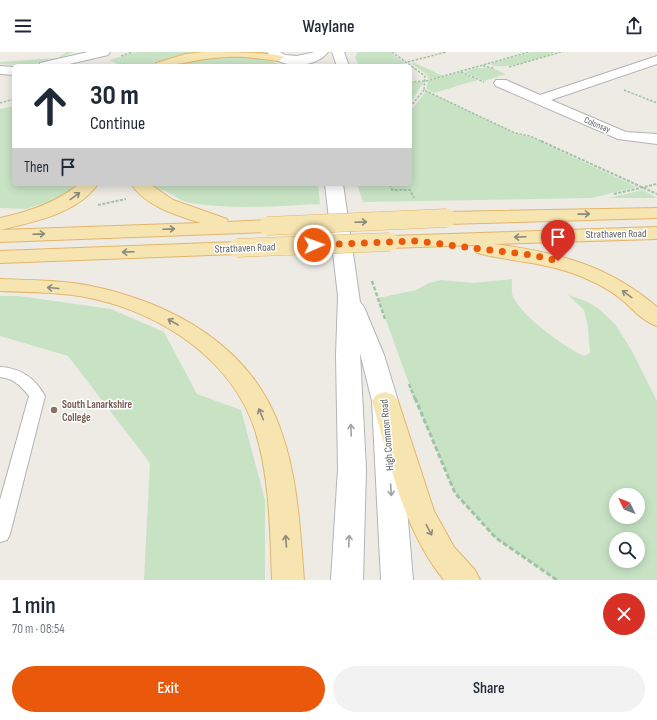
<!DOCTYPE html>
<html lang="en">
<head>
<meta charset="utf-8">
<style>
  body { margin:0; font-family:"Sofia Sans Condensed",sans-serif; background:#f2f2f3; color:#1f2937; height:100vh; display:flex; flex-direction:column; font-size:15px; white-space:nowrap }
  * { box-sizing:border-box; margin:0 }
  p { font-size:13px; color:#747a83 }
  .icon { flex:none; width:22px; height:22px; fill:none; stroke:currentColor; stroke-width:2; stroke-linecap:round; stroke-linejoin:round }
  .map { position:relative; height:528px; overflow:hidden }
  .drawer { display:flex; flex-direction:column; background:#fff; flex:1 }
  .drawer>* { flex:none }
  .top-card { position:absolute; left:12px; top:12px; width:400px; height:122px; border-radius:6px; box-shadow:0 2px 10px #0003; background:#fff; color:#1f2937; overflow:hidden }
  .needle { width:26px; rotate:313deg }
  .fabs { position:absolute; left:609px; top:436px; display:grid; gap:8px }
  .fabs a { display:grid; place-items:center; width:36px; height:36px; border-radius:50%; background:#fff; box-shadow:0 2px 10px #0003; font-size:20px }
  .pin { position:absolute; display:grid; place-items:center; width:34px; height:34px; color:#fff; margin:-41px -17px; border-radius:50% 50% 50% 0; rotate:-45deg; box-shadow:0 0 4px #0007 }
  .pin .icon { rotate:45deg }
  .me { position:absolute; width:44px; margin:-22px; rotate:88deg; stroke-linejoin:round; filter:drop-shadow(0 0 3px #0008) }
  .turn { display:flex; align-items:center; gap:14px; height:84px; padding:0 12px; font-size:18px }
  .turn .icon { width:52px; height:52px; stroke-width:2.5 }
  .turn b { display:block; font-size:28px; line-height:34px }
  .then { display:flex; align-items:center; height:38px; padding:0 12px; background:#0003; gap:8px; font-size:15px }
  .round { display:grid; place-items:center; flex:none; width:42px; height:42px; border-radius:21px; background:#f2f2f3 }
  .summary { display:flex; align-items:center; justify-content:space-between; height:68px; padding:0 12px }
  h1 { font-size:24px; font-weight:600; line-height:30px }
  .action { display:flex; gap:8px; margin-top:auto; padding:8px 12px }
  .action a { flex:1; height:46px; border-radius:24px; background:#ea580c; color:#fff; font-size:16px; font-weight:600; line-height:46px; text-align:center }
  .action a+a { background:#f2f2f3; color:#1f2937 }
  header { display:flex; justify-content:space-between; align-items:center; height:52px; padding:0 12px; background:#fff; font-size:18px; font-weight:600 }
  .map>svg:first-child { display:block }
</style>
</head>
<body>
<header><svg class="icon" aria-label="menu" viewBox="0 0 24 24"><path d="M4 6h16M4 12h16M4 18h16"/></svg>Waylane<svg class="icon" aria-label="share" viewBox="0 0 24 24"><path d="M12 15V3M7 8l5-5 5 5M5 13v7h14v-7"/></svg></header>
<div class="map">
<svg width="657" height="528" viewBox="0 0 657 528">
  <rect width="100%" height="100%" fill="#eeebe5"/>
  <g fill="#c7e3c4" fill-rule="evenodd">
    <path d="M 67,0 L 73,0 C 50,13 25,14 0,12 L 0,10 L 58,6 Z"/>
    <path d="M 137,0 L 195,0 C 167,6 136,24 109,8 Z"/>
    <path d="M 358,0 L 390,0 L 408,14 L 359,14 L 355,5 Z"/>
    <path d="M 533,0 L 557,0 C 541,5 505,20 489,12 Z"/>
    <path d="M 221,4 L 260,5 L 284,14 L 173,14 L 181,11 Z"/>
    <path d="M 413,10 L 443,24 L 429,27 L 426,22 L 412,12 Z"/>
    <path d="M 476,16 L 492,16 L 506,22 L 484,29 L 464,20 Z"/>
    <path d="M 460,20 L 477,28 L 434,41 L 426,37 L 428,29 Z"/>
    <path d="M 410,30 L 424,30 L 410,51 Z"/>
    <path d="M 426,39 L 514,81 L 530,85 L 637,135 L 591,146 L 363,150 L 357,132 L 410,132 L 410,60 Z"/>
    <path d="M 14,54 L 14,132 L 83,132 L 49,154 L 45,151 L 26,157 L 0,156 L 0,57 Z"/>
    <path d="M 151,132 L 318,132 L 320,152 C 277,154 233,158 190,151 C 178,149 166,135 154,137 Z"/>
    <path d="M 643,138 L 657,146 L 608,146 Z"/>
    <path d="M 512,227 C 512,232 511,240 513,245 C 522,264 564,295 584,304 L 590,301 L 588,275 L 584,258 L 568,243 L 586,249 L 598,256 L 615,272 L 632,299 L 657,349 L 657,528 L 557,528 L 496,486 L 455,441 L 412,340 L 378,246 L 416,238 L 429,231 L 441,228 L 473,231 ZM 616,443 L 638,443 L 638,465 L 616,465 ZM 616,487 L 638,487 L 638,509 L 616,509 Z"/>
    <path d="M 0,244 L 19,244 L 111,257 L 164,280 L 197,342 L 241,358 L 265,448 L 265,528 L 144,528 L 150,411 L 68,304 L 0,284 Z"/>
  </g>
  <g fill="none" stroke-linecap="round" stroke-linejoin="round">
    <g stroke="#b0b3b6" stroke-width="2">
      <path id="lane" d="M 0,315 C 21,316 35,326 45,344 L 10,482 L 7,488 L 0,490 L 0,448 L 29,344 C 21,334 13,326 0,325 Z"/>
    </g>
    <g stroke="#b0b3b6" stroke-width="2">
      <g id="street">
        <path d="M 88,0 L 110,0 L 108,3 L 61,14 L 39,14 L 40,11 Z"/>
        <path d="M 657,4 L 657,12 L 551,48 L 626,80 L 657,82 L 657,92 L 618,87 L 496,34 L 494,31 L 496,28 L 506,28 L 540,43 Z"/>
        <path d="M 0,14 L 14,15 L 14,23 L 0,22 Z"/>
      </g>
    </g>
    <g stroke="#b1b5b8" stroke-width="2">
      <g id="secondary">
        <path d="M 267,0 L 280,0 L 285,3 L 297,4 L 315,0 L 328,0 C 316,17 278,17 267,0 Z"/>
        <path d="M 332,0 L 344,0 L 349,14 L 337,14 Z"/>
        <path d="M 325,132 L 343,132 L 360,250 L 364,255 L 384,303 L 398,349 L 413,528 L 381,528 L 372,349 L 360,301 L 366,417 L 363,528 L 331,528 L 338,417 L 336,303 L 338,244 Z"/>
      </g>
    </g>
    <g stroke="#e3b569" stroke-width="2">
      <g id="primary">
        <path d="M 204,0 C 217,0 278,0 284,5 L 278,9 C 262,7 245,4 228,5 C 203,5 180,14 155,14 L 156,11 L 186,2 Z"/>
        <path d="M 79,132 L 98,132 C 77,162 33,170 0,178 L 0,166 C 28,160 56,151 79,132 Z"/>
        <path d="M 131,132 L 150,132 L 173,148 L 227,167 L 228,170 L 267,168 L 274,170 L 276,174 L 274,178 L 267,180 L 0,190 L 0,178 L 201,171 C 176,163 147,155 131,132 Z"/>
        <path d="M 657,156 L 657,166 L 447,172 L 440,170 L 438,166 L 440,162 L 447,160 Z"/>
        <path d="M 657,175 L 657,187 L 493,192 C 557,200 608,213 657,255 L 657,274 C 643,270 632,256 621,247 C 611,239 601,233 589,228 C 551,210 517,211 477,201 L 474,197 L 477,193 L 390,196 L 383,194 L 380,190 L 383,186 L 390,184 Z"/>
        <path d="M 237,190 L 244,192 L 247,196 L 244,200 L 237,202 L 0,211 L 0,199 Z"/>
        <path d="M 0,227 C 30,228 61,228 91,234 C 173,251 253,295 281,379 C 298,426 300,478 304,528 L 272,528 C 270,478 270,426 255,378 C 232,307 161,261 90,246 C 61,240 30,240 0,239 Z"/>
        <path d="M 385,340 L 394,343 L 398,349 L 434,459 L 454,495 L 475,518 L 480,528 L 444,528 C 403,478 390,410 372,349 L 376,343 Z"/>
      </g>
    </g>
    <g stroke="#9ec3a5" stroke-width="1.5" stroke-dasharray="2.5 1.5" stroke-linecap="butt">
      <path d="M 392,0 L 425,24 L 424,38 L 515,81 L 530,84 L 543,90"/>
      <path d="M 121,4 L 133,0"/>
      <path d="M 408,10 L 446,0"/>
      <path d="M 483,14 L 494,16"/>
      <path d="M 509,15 L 561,0"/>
      <path d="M 461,20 L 484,30"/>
      <path d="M 410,30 L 426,29 L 529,0"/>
      <path d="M 624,38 L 657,51"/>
      <path d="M 0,51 L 14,47"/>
      <path d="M 410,55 L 424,38"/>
    </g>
    <g stroke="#9ec3a5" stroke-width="2" stroke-dasharray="3 1.5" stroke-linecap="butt">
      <path d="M 541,89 L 657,142"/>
      <path d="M 390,132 L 392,138 L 410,138 L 414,146"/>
      <path d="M 614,142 L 657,132"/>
      <path d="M 98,153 L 126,147"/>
    </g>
    <g stroke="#9ec3a5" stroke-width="2.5" stroke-dasharray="4 2" stroke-linecap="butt">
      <path d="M 372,229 L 385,267"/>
      <path d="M 409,332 L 415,347"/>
    </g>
    <path stroke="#9ec3a5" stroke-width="3" stroke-dasharray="5 2.5" stroke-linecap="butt" d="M 415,346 L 455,441 L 496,486 L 557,528"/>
    <use href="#lane" fill="#fff" fill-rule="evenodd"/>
    <use href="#street" fill="#fff" fill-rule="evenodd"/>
    <use href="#secondary" fill="#fff" fill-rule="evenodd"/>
    <use href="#primary" fill="#f7e5b1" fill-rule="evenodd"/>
    <g stroke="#e3b569" stroke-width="19" stroke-linecap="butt">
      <g id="primary-bridge">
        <path d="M 267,174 L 447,166"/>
        <path d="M 237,196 L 390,190"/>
      </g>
    </g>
    <use href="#primary-bridge" stroke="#f7e5b1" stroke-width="18"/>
  </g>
  <defs><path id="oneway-shaft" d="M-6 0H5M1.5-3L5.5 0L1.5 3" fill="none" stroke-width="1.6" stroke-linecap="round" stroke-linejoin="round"/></defs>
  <g stroke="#8b897b">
    <use href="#oneway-shaft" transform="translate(75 144) rotate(-36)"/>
    <use href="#oneway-shaft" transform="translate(584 162) rotate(-1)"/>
    <use href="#oneway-shaft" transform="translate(361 170) rotate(-2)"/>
    <use href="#oneway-shaft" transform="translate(169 177) rotate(-2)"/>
    <use href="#oneway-shaft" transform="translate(39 182) rotate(-2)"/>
    <use href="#oneway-shaft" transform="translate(520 185) rotate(178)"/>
    <use href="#oneway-shaft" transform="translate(128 200) rotate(178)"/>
    <use href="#oneway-shaft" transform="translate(53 236) rotate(-175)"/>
    <use href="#oneway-shaft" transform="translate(627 242) rotate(-144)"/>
    <use href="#oneway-shaft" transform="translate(173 270) rotate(-150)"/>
    <use href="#oneway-shaft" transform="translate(261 362) rotate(-112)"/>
    <use href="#oneway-shaft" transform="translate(429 478) rotate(62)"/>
    <use href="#oneway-shaft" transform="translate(286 489) rotate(-94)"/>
  </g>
  <g stroke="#9ea0a2">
    <use href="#oneway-shaft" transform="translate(351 378) rotate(-92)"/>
    <use href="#oneway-shaft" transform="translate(391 438) rotate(86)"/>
    <use href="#oneway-shaft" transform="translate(349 489) rotate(-87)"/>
  </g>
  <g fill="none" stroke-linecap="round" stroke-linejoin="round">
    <path stroke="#ea580c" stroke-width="7" stroke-dasharray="0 12.6" d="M 314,193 L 416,189 L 532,203 L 558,209"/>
  </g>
  <circle fill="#8d6e63" stroke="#fff" stroke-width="1.5" cx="54" cy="358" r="4"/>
  <g text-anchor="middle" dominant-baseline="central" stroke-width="3" stroke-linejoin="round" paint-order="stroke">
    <g font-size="9" fill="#5d6164" stroke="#fff">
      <text transform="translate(597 73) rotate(23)">Colonsay</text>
    </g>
    <g font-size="11" fill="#5d6164" stroke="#fff">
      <text transform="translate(616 182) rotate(-1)">Strathaven Road</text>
      <text transform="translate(245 196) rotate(-2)">Strathaven Road</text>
      <text transform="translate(387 383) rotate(-95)">High Common Road</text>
    </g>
    <g font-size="11" font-weight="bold" fill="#785e54" stroke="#fff" text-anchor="start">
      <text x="62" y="352">South Lanarkshire<tspan x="62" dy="13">College</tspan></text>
    </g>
  </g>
</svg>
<div class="fabs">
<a><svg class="needle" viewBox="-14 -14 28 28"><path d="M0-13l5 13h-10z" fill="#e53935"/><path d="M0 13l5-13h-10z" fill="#747a83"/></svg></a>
<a><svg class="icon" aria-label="search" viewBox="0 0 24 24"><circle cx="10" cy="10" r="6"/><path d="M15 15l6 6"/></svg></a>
</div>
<div class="pin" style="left:558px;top:209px;background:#d93025"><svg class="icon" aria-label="arrive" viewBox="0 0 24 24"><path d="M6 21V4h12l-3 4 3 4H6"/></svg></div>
<svg class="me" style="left:314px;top:193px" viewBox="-20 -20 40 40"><circle r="17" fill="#ea580c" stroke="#fff" stroke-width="3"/><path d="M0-11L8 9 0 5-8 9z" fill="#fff"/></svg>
<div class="top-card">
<div class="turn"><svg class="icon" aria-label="ahead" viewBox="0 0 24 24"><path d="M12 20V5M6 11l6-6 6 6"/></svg><div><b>30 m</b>Continue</div></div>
<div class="then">Then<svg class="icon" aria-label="arrive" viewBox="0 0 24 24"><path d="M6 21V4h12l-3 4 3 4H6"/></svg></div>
</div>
</div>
<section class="drawer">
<div class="summary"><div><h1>1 min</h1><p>70 m · 08:54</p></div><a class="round" style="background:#d93025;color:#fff"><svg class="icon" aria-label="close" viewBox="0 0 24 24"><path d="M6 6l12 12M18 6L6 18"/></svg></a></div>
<div class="action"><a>Exit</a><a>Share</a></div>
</section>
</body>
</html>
